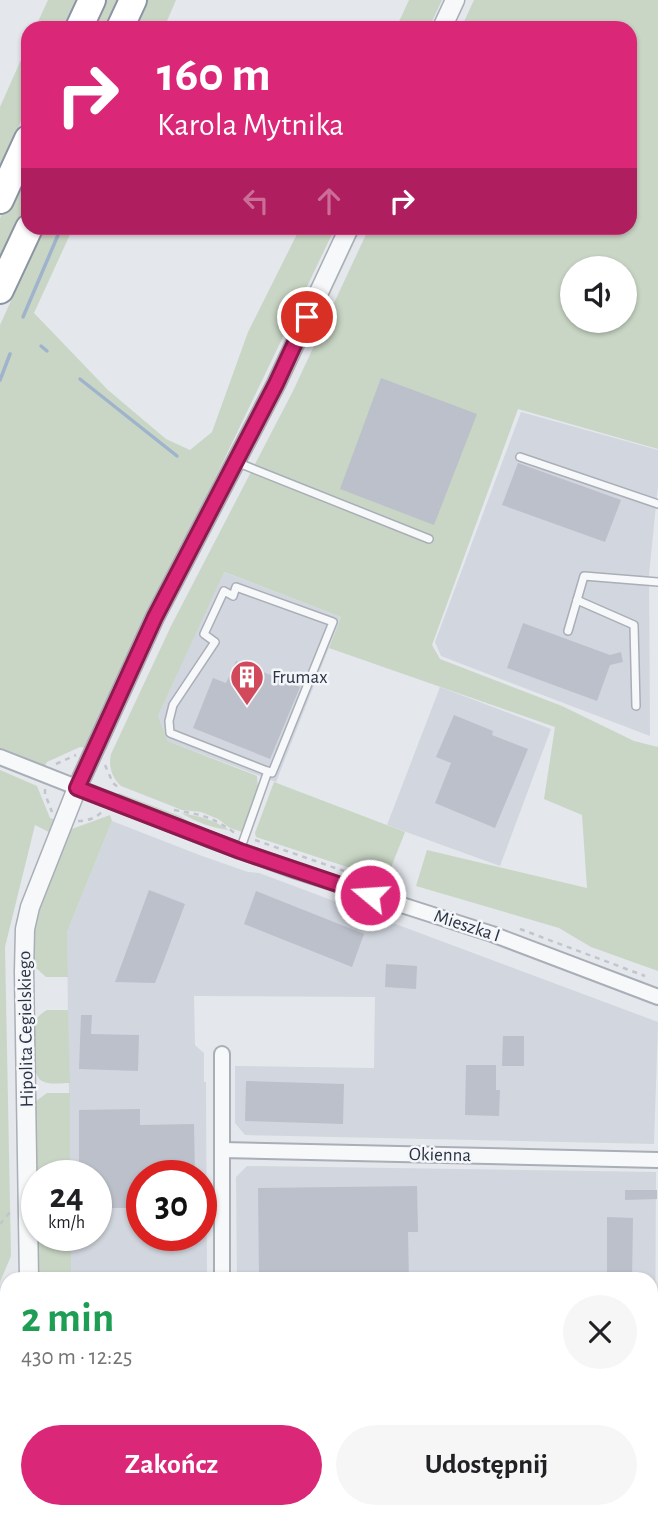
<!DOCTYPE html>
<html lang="pl">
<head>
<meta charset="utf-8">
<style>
  body { margin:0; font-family:"Alegreya Sans",sans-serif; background:#f6f6f6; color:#202124; height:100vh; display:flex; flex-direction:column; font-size:26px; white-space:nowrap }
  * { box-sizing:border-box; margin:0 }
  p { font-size:23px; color:#757577 }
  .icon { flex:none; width:38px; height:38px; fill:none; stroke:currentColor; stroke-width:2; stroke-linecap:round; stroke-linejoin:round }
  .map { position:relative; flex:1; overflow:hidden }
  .sheet { position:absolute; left:0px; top:1272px; width:658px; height:247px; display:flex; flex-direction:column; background:#fff; border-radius:21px 21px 0 0; box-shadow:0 2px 5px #0004 }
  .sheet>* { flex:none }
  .top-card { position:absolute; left:21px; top:21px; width:616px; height:214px; border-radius:21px; box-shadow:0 2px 5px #0004; background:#db2777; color:#fff; overflow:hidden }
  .tools { position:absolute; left:560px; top:256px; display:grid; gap:14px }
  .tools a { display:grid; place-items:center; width:77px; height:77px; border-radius:50%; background:#fff; box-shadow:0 2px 5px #0004; font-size:35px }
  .speed { position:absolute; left:21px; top:1160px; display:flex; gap:14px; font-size:35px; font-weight:700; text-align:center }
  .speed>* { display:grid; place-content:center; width:91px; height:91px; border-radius:50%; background:#fff; box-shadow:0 2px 5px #0004; line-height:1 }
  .speed small { font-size:18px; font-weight:400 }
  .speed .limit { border:10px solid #d22; background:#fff; color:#111 }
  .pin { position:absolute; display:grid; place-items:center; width:60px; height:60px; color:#fff; margin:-30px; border:4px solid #fff; border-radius:50%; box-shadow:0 2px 7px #0007 }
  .me { position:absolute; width:77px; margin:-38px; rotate:288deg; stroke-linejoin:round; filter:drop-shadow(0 0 5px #0008) }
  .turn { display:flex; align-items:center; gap:24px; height:147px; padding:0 21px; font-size:32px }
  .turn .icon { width:91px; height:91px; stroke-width:2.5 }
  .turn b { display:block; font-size:49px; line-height:60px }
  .lanes { display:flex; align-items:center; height:66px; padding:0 21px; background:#0003; justify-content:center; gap:35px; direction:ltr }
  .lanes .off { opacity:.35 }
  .round { display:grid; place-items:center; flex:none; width:74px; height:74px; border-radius:37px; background:#f6f6f6 }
  .summary { display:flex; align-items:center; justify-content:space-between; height:119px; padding:0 21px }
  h1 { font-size:42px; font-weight:700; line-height:52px; color:#1e9e55 }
  .primary-button { display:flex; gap:14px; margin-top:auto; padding:14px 21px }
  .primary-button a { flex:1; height:80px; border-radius:42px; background:#db2777; color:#fff; font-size:28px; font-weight:700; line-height:80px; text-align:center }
  .primary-button a+a { background:#f6f6f6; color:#202124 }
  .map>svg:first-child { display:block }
</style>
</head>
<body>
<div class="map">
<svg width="658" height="1518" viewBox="0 0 658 1518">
  <rect width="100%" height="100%" fill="#e4e7ec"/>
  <g fill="#d2d6de" fill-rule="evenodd">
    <path d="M 521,412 L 658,450 L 658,485 L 649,575 L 650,736 L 441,656 L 435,642 Z"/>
    <path d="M 223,572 L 341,617 L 276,782 L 168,741 L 158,716 Z"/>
    <path d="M 440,687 L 551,729 L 500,866 L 387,825 Z"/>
    <path d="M 112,821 L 202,856 L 248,872 L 259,873 L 658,1022 L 654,1144 L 245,1135 L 235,1123 L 235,1066 L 374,1068 L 375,997 L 194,996 L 195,1045 L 204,1053 L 204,1082 L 206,1082 L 207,1279 L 71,1279 L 71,1236 L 96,1236 L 96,1176 L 70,1176 L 67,932 ZM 142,1176 L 201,1176 L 201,1236 L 142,1236 Z"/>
    <path d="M 247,1166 L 656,1172 L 655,1376 L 651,1377 L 651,1279 L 237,1279 L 236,1177 Z"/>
    <path d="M 651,1408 L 655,1408 L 656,1518 L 379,1518 L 379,1512 L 651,1512 Z"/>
  </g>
  <g fill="#c9d6c5" fill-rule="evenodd">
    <path d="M 48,0 L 76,0 L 63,28 L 35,28 Z"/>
    <path d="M 100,0 L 124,0 L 111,28 L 87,28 Z"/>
    <path d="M 148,0 L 176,0 L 164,28 L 135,28 Z"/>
    <path d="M 409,0 L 442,0 L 429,28 L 396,28 Z"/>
    <path d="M 474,0 L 658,0 L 658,449 L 518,409 L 432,645 L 440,659 L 562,706 L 634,741 L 658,747 L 658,971 L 591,947 L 559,928 L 416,886 L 427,850 L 587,888 L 582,815 L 544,799 L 555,727 L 329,648 L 341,617 L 224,572 L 158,716 L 168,741 L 257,776 L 258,789 L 242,832 L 230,828 L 218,819 L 201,812 L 182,810 L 121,786 C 112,778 108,766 111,754 L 171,626 L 293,391 L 369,228 L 630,228 L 630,28 L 461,28 ZM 572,268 L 625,268 L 625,320 L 572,320 Z"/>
    <path d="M 28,44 L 28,106 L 0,167 L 0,107 Z"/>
    <path d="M 28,158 L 28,212 L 0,273 L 0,218 Z"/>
    <path d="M 44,228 L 73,228 L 34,313 L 108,390 L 166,439 L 190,450 L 212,432 L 248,332 L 300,228 L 335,228 L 86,748 L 80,747 L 47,762 L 44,767 L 0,751 L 0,325 Z"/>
    <path d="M 357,228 L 361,228 L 286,388 L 164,622 L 105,752 L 99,754 L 140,664 Z"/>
    <path d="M 0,770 L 37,786 L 50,818 L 56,820 L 51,833 L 35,825 L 5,947 L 11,1256 L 0,1282 Z"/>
    <path d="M 274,782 L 405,832 L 390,870 L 384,879 L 256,837 L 255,833 Z"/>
    <path d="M 119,793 L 180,816 L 196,826 L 116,796 Z"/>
    <path d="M 181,813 C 200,816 213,820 229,830 C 211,828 197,822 181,813 Z"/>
    <path d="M 110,815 L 112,821 L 67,932 L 68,977 L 46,977 L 34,966 C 28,919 51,872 69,830 Z"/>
    <path d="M 47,1010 L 68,1010 L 70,1083 C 61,1083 49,1085 42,1081 C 31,1075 31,1038 33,1027 C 35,1019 40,1014 47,1010 Z"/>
    <path d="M 47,1093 L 70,1093 L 70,1176 L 37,1176 L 37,1236 L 71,1236 L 71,1279 L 36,1279 L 34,1108 L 36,1101 Z"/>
    <path d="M 651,1396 L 658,1396 L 658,1488 L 656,1488 L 655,1408 L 651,1408 Z"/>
  </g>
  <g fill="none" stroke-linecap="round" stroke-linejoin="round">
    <g stroke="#9fb4cc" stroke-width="3.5">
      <path d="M 23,317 L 61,228"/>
      <path d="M 41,346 L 47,351"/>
      <path d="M 80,379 L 177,456"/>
      <path d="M 0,380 L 10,354"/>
    </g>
  </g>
  <g fill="#bbc0ca">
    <path d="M 381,378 L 477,414 L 434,525 L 340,489 Z"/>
    <path d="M 518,463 L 621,500 L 605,542 L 502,505 Z"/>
    <path d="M 523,623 L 610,655 L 621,652 L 623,662 L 610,665 L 597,701 L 507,668 Z"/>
    <path d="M 236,661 L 300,687 L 270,759 L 193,728 L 213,678 L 226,683 Z"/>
    <path d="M 454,715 L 493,731 L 492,735 L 528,749 L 495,828 L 435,803 L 451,763 L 436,757 Z"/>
    <path d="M 149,890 L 185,904 L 164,960 L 155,983 L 115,982 Z"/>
    <path d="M 256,891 L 364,934 L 352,967 L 244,924 Z"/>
    <path d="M 386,964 L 417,966 L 416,989 L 385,987 Z"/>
    <path d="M 81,1015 L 92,1015 L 91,1034 L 139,1035 L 138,1071 L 79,1069 Z"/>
    <path d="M 503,1036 L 524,1036 L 524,1066 L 502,1066 Z"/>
    <path d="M 466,1065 L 496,1065 L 496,1090 L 500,1090 L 499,1116 L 465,1115 Z"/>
    <path d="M 246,1081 L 344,1084 L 343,1124 L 245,1121 Z"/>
    <path d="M 140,1109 L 140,1125 L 194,1124 L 195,1176 L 142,1176 L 142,1208 L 96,1208 L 96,1176 L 79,1176 L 79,1110 Z"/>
    <path d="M 417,1186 L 418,1232 L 408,1232 L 409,1279 L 259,1279 L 258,1188 Z"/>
    <path d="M 625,1190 L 657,1190 L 657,1199 L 625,1200 Z"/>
    <path d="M 607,1217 L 633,1218 L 632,1279 L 607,1279 Z"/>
  </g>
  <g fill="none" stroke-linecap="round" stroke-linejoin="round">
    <g stroke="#a9aeb7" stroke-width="10">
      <g id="service">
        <path d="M 520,457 L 658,504"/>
        <path d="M 236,462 L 429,539"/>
        <path d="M 236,587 L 333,622 L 272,773 L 170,733 L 169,721 L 173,705 L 215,642 L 204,634 L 224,591 L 233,596 Z"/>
        <path d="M 577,600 L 634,625 L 636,706"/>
        <path d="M 568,631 L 584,576 L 658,582"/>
        <path d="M 240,850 L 268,771"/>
      </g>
    </g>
    <g stroke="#a9aeb7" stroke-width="18">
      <g id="minor">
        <path d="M 0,757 L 208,839 L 296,871 L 492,934 L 658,997"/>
        <path d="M 222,1054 L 222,1279"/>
        <path d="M 222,1150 L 658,1160"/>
        <path d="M 651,1389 L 658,1389"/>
      </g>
    </g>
    <g stroke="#a9aeb7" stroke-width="21">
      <g id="tertiary">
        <path d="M 442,28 L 455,0"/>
        <path d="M 29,1279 L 24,972 L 25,929 L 30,907 L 77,788 L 155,617 L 276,384 L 349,228"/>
        <path d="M 32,1512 L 32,1518"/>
      </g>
    </g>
    <g stroke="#8b94a3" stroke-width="30">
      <g id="motorway">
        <path d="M 79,28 L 92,0"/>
        <path d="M 120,28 L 133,0"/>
        <path d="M 0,200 L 28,139"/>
        <path d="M 0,290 L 29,228"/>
      </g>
    </g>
    <g stroke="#c2c5cb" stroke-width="2.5" stroke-dasharray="5 5" stroke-linecap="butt">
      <path d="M 56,764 L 76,755"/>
      <path d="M 105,765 L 113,783 L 119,788"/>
      <path d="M 45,789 L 45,794 L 52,812"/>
      <path d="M 174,810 C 203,815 210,816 235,833"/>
      <path d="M 78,821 C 87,821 98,818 103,810"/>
      <path d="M 255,840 L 344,871"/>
      <path d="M 520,929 L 645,976"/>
      <path d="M 0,1224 L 12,1210"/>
    </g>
    <use href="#service" stroke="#f7f8fa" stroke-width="7"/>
    <use href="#minor" stroke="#f7f8fa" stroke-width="14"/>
    <use href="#tertiary" stroke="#f7f8fa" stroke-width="18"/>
    <use href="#motorway" stroke="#fff" stroke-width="26"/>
  </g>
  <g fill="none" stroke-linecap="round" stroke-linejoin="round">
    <g stroke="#8e194d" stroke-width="18">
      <path id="route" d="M 307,317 L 276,384 L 155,617 L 77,788 L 240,851 L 370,895"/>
    </g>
    <use href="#route" stroke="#db2777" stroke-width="12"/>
  </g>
  <defs>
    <g id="building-pin" transform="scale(1.75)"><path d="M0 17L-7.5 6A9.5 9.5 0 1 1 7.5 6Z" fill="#d1495b" stroke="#f4f6f9"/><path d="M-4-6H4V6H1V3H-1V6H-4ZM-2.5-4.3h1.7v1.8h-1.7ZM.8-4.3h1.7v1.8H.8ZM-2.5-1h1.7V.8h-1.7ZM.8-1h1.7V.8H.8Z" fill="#fff"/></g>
  </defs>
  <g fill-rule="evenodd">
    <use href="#building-pin" x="247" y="677"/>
  </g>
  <g text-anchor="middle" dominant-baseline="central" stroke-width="5" stroke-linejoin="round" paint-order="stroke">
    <g font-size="19" fill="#2b3445" stroke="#f4f6f9" text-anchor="start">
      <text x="272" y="677">Frumax</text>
    </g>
    <g font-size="19" fill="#2b3445" stroke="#f4f6f9">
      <text transform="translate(467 926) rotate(18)">Mieszka I</text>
      <text transform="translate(26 1029) rotate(-91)">Hipolita Cegielskiego</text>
      <text transform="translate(440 1155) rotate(1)">Okienna</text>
    </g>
  </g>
</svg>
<div class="tools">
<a><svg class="icon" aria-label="sound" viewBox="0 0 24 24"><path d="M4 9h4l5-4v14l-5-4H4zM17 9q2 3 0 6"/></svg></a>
</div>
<div class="speed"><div>24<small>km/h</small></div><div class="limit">30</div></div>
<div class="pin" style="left:307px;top:317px;background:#d93025"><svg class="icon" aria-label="arrive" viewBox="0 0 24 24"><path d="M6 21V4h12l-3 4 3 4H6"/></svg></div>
<svg class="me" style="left:370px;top:895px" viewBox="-20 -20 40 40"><circle r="17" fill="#db2777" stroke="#fff" stroke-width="3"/><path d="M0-11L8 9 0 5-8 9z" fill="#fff"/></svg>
<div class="top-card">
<div class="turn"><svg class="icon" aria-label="right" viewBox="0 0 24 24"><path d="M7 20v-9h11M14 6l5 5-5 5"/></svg><div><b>160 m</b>Karola Mytnika</div></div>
<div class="lanes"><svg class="icon off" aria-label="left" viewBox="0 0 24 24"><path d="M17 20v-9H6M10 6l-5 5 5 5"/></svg><svg class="icon off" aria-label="ahead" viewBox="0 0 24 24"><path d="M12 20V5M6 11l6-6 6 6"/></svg><svg class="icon" aria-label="right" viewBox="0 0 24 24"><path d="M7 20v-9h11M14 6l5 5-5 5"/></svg></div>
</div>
<section class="sheet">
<div class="summary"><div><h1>2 min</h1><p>430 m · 12:25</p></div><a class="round"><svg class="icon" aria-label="close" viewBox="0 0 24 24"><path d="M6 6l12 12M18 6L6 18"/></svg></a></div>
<div class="primary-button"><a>Zakończ</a><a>Udostępnij</a></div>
</section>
</div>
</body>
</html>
